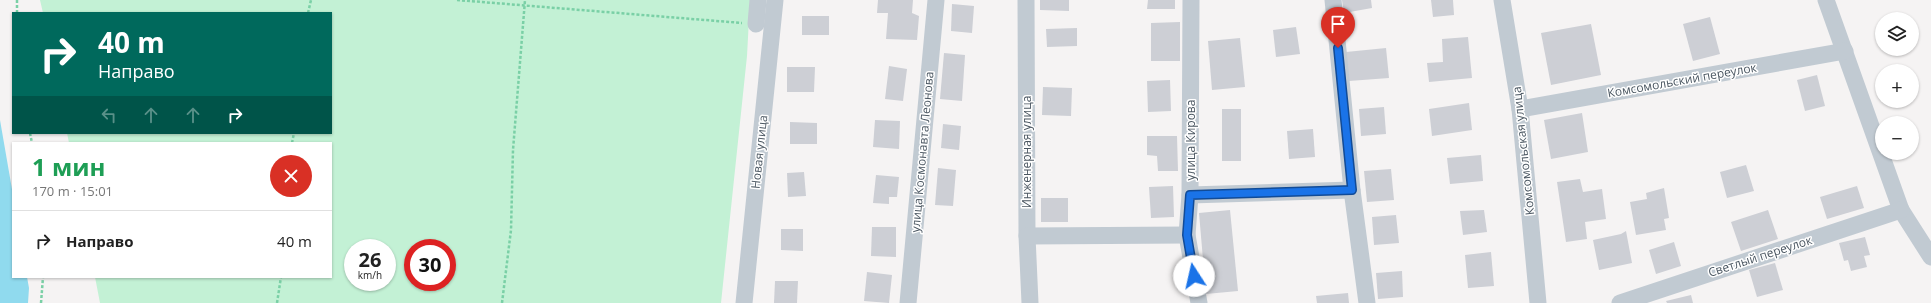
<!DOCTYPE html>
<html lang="ru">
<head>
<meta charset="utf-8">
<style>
  body { margin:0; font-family:"Open Sans",sans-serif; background:#f6f6f6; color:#222; height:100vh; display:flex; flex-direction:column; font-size:15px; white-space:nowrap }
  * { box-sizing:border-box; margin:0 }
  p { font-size:13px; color:#767676 }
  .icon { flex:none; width:22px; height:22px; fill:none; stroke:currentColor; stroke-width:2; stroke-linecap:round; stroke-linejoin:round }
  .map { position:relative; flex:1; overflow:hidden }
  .details { position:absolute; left:12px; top:142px; width:320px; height:136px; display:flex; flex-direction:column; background:#fff; border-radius:0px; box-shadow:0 1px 3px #0004 }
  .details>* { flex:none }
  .banner { position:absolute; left:12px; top:12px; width:320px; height:122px; border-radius:0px; box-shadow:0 1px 3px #0004; background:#00695c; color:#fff; overflow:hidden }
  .tools { position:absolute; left:1875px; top:12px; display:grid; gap:8px }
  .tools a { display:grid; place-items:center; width:44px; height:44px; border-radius:50%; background:#fff; box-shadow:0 1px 3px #0004; font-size:20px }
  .speed { position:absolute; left:344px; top:239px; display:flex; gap:8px; font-size:20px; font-weight:700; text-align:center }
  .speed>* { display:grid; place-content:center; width:52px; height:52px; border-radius:50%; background:#fff; box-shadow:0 1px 3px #0004; line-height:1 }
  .speed small { font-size:10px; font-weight:400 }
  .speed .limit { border:6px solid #d22; background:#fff; color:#111 }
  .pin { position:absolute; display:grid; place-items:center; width:34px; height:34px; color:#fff; margin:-41px -17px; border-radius:50% 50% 50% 0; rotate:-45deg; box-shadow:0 0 4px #0007 }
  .pin .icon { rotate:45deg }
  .me { position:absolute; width:44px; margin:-22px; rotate:350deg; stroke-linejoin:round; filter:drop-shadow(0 0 3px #0008) }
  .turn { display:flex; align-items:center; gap:14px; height:84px; padding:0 20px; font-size:18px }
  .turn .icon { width:52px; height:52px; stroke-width:2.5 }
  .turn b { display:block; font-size:28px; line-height:34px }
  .lanes { display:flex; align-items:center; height:38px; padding:0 20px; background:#0003; justify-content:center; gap:20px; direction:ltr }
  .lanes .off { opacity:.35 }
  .round { display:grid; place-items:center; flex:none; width:42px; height:42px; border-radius:21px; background:#f6f6f6 }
  .headline { display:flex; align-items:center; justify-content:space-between; height:68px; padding:0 20px }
  h1 { font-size:24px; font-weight:700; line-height:30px; color:#1e9e55 }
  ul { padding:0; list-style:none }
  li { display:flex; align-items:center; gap:12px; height:60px; padding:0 20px; border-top:1px solid #e0e0e0 }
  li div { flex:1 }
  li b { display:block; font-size:15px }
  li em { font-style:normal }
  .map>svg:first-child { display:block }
</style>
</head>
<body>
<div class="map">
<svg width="1931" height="303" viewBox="0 0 1931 303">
  <rect width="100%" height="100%" fill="#f5f3f3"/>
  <path fill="#c3f1d5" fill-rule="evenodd" d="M 40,0 L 750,0 L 747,56 L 721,303 L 100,303 L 95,277 L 331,277 L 331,143 L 69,143 L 67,133 L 331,133 L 331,13 L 43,13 ZM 353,248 L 387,248 L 387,282 L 353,282 ZM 413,248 L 447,248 L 447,282 L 413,282 Z"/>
  <path fill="#90daee" d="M 0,120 L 13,195 L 13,277 L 27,277 L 29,288 L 28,303 L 0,303 Z"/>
  <g fill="#cdcfd5">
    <path d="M 878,0 L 913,0 L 912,13 L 919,16 L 917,40 L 886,39 L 888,13 L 877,13 Z"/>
    <path d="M 1040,0 L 1069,0 L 1069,11 L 1040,10 Z"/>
    <path d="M 1148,0 L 1175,0 L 1175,9 L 1147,9 Z"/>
    <path d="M 1342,0 L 1371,0 L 1372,8 L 1344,13 Z"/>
    <path d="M 1431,0 L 1453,0 L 1454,15 L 1433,17 Z"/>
    <path d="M 952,4 L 974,6 L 972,33 L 951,31 Z"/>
    <rect x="802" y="16" width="27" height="19"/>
    <path d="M 1710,17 L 1720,54 L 1693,61 L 1683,24 Z"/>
    <path d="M 1180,22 L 1180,61 L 1151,61 L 1151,23 Z"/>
    <path d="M 1591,24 L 1601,75 L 1551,85 L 1541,33 Z"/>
    <path d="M 1296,27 L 1300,54 L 1276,57 L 1273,30 Z"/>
    <path d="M 1077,28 L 1077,46 L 1047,47 L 1046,29 Z"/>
    <path d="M 1468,37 L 1472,78 L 1429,82 L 1427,63 L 1443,62 L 1442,39 Z"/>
    <path d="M 1240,38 L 1245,87 L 1212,90 L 1208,41 Z"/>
    <path d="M 1386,48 L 1389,78 L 1349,81 L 1346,52 Z"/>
    <path d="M 944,53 L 965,55 L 962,101 L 940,99 Z"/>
    <path d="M 889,66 L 907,69 L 903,101 L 885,99 Z"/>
    <path d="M 787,67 L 815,67 L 814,92 L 787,92 Z"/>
    <path d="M 1817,75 L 1825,106 L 1805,111 L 1797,80 Z"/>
    <path d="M 1170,80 L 1171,111 L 1148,112 L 1147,81 Z"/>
    <path d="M 1043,87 L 1072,88 L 1071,116 L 1042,115 Z"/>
    <path d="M 1469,103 L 1472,130 L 1432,136 L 1429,109 Z"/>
    <path d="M 1384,107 L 1386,134 L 1361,136 L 1359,109 Z"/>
    <rect x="1222" y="109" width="19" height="52"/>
    <path d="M 1582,113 L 1588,152 L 1551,159 L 1544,120 Z"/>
    <path d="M 875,120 L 900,121 L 899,149 L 873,147 Z"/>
    <path d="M 790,122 L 817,123 L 817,144 L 790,144 Z"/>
    <path d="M 943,124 L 961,126 L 959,150 L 941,148 Z"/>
    <path d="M 1313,129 L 1315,157 L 1289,159 L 1287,131 Z"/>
    <path d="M 1147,136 L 1177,136 L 1178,171 L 1158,171 L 1157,156 L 1147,155 Z"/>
    <path d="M 1481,155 L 1483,181 L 1450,184 L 1447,158 Z"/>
    <path d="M 1746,165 L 1754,191 L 1727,198 L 1720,172 Z"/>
    <path d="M 938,168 L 956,170 L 953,206 L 935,205 Z"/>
    <path d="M 1391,169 L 1394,200 L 1367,202 L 1364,171 Z"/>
    <path d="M 804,172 L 806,196 L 788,197 L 787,173 Z"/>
    <path d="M 876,175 L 899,177 L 897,197 L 889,197 L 889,204 L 873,203 Z"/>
    <path d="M 1580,179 L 1583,192 L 1602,189 L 1606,219 L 1585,222 L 1587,239 L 1566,242 L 1557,182 Z"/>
    <path d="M 1173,186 L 1174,217 L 1151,218 L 1149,187 Z"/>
    <path d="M 1857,186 L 1864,208 L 1827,219 L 1820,197 Z"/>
    <path d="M 1664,188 L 1669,218 L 1664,219 L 1666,230 L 1636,235 L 1630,202 L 1647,199 L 1646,193 Z"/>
    <rect x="1041" y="198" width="27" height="24"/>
    <path d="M 1230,210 L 1238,291 L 1206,294 L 1199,213 Z"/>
    <path d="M 1484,210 L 1487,232 L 1463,235 L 1460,211 Z"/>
    <path d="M 1768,210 L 1778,239 L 1741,251 L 1731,222 Z"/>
    <path d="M 1396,215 L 1399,243 L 1374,245 L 1372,217 Z"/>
    <path d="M 872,227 L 896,227 L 896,257 L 871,256 Z"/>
    <path d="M 781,229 L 803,229 L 803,251 L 781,250 Z"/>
    <path d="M 1626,231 L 1632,263 L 1599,270 L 1593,240 L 1621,234 Z"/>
    <path d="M 1865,237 L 1870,255 L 1864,256 L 1867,267 L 1851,271 L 1848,260 L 1844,261 L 1839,243 Z"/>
    <path d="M 1674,242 L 1681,266 L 1656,274 L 1649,250 Z"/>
    <path d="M 1491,252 L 1494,286 L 1468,288 L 1465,255 Z"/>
    <path d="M 1775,263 L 1783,290 L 1757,297 L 1749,270 Z"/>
    <path d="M 1402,271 L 1403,297 L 1378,299 L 1376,273 Z"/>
    <path d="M 867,272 L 892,275 L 889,303 L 864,301 Z"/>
    <path d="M 775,281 L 798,281 L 797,303 L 774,303 Z"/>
    <path d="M 1348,293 L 1349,303 L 1317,303 L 1316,296 Z"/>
    <path d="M 1691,295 L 1693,303 L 1667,303 L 1666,301 Z"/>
  </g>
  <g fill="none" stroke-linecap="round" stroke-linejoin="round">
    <g stroke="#7ad0a6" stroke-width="2.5" stroke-dasharray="3 2" stroke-linecap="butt">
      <path d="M 17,0 L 17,13"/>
      <path d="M 457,0 L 742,23"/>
      <path d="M 308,13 L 311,0"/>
      <path d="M 30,133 L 32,143"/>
      <path d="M 292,143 L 294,133"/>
      <path d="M 41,303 L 43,277"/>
      <path d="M 277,303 L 281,277"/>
      <path d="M 502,303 L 511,230 L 513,150 L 525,0"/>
    </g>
    <g stroke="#c1cad2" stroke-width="17">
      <path d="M 1026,0 L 1027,236 L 1030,303"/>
      <path d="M 1191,0 L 1190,195 L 1187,235 L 1199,303"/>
      <path d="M 1333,0 L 1352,190 L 1367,303"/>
      <path d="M 1502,0 L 1520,109 L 1538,303"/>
      <path d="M 1826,0 L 1901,210 L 1931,257"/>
      <path d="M 756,24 L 758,0"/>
      <path d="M 1520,109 L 1845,51"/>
      <path d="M 1190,195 L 1352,190"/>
      <path d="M 1027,236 L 1187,235"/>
      <path d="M 744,303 L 775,0"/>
      <path d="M 908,303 L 936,0"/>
      <path d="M 1620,303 L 1901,210"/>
    </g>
  </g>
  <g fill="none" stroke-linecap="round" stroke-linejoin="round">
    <g stroke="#114b97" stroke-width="10">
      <path id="route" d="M 1194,276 L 1187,235 L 1190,195 L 1352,190 L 1338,48"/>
    </g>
    <use href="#route" stroke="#1a73e8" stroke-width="7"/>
  </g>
  <g text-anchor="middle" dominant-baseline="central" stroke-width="3" stroke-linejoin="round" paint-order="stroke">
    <g font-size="12" fill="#4a5661" stroke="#fff">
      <text transform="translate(1682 80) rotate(-10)">Комсомольский переулок</text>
      <text transform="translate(1190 140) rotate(-90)">улица Кирова</text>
      <text transform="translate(1523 151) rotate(-96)">Комсомольская улица</text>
      <text transform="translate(759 152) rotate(-84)">Новая улица</text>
      <text transform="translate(922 152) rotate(-85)">улица Космонавта Леонова</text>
      <text transform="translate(1026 152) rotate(-90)">Инженерная улица</text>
      <text transform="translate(1760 256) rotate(-18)">Светлый переулок</text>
    </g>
  </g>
</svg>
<div class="tools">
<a><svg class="icon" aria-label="layers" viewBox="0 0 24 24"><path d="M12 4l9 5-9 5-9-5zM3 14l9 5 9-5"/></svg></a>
<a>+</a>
<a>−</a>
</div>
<div class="speed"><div>26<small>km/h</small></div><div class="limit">30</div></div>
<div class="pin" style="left:1338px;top:48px;background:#d93025"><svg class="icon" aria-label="arrive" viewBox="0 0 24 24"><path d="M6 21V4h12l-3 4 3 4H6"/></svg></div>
<svg class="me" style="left:1194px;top:276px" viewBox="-20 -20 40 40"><circle r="19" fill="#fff"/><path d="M0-13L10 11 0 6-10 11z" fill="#1a73e8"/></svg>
<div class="banner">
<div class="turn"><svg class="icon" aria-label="right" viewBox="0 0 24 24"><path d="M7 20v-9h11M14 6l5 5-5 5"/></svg><div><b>40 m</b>Направо</div></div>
<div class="lanes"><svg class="icon off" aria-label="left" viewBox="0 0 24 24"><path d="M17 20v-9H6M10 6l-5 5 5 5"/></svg><svg class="icon off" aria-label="ahead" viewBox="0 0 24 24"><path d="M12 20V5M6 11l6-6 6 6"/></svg><svg class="icon off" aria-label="ahead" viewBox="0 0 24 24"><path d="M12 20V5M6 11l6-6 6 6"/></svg><svg class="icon" aria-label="right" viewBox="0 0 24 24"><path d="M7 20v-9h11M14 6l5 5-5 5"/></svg></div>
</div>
<section class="details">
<div class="headline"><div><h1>1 мин</h1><p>170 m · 15:01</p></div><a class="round" style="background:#d93025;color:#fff"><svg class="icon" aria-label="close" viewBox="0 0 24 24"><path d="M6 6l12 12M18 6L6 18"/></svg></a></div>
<ul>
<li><svg class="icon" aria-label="right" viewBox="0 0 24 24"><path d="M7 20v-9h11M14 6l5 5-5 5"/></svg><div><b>Направо</b></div><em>40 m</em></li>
</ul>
</section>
</div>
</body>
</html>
